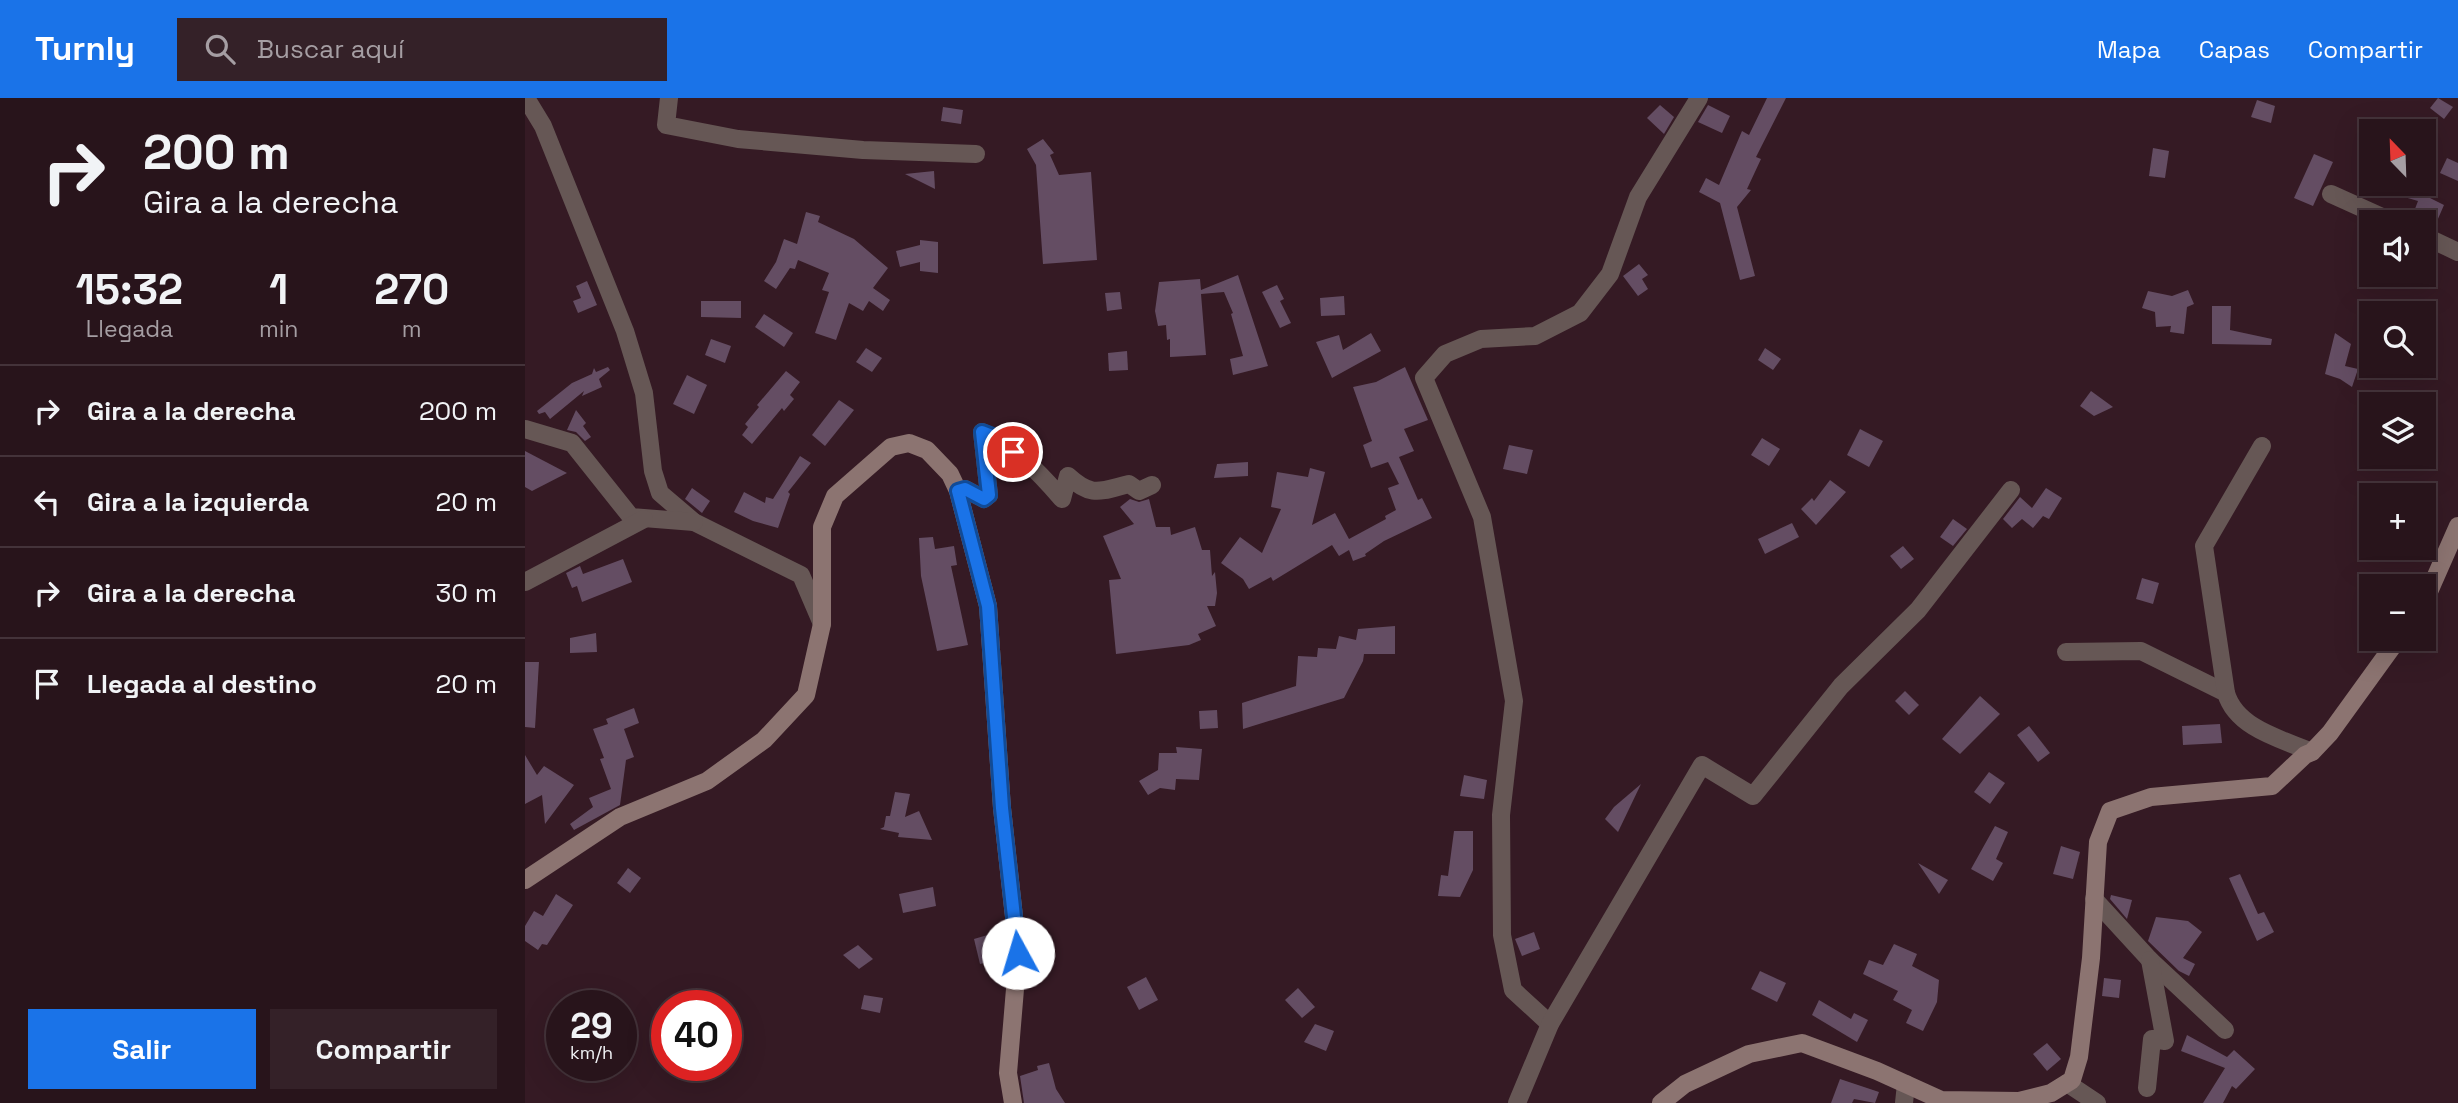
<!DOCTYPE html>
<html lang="es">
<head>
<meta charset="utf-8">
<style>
  body { margin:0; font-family:"Space Grotesk",sans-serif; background:#342128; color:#f1f3f6; height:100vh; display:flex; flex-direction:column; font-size:26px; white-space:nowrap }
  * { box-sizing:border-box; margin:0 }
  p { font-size:23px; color:#a59ea3 }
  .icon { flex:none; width:38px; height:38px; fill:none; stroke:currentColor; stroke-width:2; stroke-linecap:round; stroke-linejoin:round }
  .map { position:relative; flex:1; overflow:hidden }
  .panel { display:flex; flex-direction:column; background:#28141b; width:525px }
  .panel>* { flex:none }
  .hud { background:#28141b; color:#f1f3f6; overflow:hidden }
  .needle { width:46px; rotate:337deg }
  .tools { position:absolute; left:1834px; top:21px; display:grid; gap:14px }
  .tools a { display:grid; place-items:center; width:77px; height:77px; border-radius:0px; background:#28141b; box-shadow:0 7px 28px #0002,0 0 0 2px #44333a; font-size:35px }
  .speed { position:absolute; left:21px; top:892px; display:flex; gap:14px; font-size:35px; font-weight:700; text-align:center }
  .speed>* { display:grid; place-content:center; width:91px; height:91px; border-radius:50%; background:#28141b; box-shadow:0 7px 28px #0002,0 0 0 2px #44333a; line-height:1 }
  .speed small { font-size:18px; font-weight:400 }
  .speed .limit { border:10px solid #d22; background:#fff; color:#111 }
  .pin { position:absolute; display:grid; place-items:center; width:60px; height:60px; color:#fff; margin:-30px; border:4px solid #fff; border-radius:50%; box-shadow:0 2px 7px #0007 }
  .me { position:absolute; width:77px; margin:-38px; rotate:354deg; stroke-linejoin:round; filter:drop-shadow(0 0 5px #0008) }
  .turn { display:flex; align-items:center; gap:24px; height:147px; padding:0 28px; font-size:32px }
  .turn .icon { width:91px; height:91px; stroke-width:2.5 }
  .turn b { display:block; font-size:49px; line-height:60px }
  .eta { display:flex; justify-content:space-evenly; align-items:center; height:119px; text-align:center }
  .eta b { font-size:42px; font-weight:700; line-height:49px }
  .cta { display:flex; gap:14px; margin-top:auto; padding:14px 28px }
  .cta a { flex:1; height:80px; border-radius:0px; background:#1a73e8; color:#fff; font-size:28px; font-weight:700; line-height:80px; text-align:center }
  .cta a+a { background:#342128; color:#f1f3f6 }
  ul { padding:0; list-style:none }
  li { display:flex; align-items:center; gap:21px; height:91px; padding:0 28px; border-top:2px solid #44333a }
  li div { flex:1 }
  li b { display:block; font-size:26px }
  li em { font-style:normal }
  header { display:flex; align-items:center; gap:42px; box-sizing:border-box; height:98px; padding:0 35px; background:#1a73e8; color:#fff }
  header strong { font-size:33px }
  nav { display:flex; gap:38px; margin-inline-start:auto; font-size:24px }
  .search { width:490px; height:63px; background:#342128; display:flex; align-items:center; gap:18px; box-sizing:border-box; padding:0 24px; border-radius:0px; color:#a59ea3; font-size:26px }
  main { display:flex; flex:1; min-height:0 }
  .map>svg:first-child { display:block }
</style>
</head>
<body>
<header>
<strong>Turnly</strong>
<div class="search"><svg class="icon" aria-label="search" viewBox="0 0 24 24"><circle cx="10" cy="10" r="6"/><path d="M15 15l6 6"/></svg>Buscar aquí</div>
<nav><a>Mapa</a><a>Capas</a><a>Compartir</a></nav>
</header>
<main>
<section class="panel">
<div class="hud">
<div class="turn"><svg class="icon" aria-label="right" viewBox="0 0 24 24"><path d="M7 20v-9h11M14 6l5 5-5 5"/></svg><div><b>200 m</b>Gira a la derecha</div></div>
</div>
<div class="eta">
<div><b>15:32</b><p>Llegada</p></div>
<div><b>1</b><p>min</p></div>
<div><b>270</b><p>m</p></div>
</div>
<ul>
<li><svg class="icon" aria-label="right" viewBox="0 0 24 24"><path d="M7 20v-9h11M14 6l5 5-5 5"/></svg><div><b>Gira a la derecha</b></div><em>200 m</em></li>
<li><svg class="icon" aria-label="left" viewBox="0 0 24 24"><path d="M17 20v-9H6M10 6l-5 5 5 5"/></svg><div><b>Gira a la izquierda</b></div><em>20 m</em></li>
<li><svg class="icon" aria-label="right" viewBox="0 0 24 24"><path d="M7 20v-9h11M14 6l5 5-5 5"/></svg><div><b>Gira a la derecha</b></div><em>30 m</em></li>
<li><svg class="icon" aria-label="arrive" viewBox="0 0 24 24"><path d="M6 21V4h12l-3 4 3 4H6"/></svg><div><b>Llegada al destino</b></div><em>20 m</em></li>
</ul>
<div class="cta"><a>Salir</a><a>Compartir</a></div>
</section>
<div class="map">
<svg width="1933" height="1005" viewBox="0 0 1933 1005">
  <rect width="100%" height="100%" fill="#351a24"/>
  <g fill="#644d63">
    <path d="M 1242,0 L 1261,0 L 1231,59 L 1236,61 L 1222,91 L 1226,92 L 1212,109 L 1230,178 L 1215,182 L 1195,105 L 1174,94 L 1181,80 L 1194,87 L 1217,33 L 1224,37 Z"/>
    <path d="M 1913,0 L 1928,9 L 1919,21 L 1905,10 Z"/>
    <path d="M 1732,2 L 1750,8 L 1746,25 L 1726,19 Z"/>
    <path d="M 1135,7 L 1149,19 L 1139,36 L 1122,20 Z"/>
    <path d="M 1183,7 L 1205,18 L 1197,35 L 1173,24 Z"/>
    <path d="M 418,9 L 438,12 L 436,26 L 416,23 Z"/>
    <path d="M 518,41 L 529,55 L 525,57 L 534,77 L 566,74 L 572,162 L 518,166 L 511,67 L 502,51 Z"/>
    <path d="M 1628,50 L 1644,53 L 1640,80 L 1624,78 Z"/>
    <path d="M 1789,56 L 1808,64 L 1788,108 L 1769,100 Z"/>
    <path d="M 1922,60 L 1933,65 L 1933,83 L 1915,75 Z"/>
    <path d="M 409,73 L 410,91 L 380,76 Z"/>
    <path d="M 1846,86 L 1908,86 L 1901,98 L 1919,107 L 1909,130 L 1899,127 L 1899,124 L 1885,124 L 1893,103 L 1845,89 Z"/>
    <path d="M 281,114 L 295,118 L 293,124 L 329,141 L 363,170 L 348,190 L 365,202 L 358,213 L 344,203 L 338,213 L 324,205 L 311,242 L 290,235 L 304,194 L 297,192 L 304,175 L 273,162 L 270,171 L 265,170 L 251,191 L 239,183 L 251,164 L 259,141 L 272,146 Z"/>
    <path d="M 395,142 L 413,144 L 413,175 L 395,173 L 395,164 L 375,169 L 371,153 L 395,147 Z"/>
    <path d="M 1114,166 L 1123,177 L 1117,181 L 1123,191 L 1113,198 L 1098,178 Z"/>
    <path d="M 713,177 L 743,268 L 708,277 L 705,261 L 718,258 L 706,216 L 708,215 L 699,194 L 676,196 L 681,257 L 645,259 L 645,241 L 642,242 L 641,227 L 633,228 L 630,213 L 634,184 L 675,181 L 676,192 Z"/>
    <path d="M 62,183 L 72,207 L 53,215 L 48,203 L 56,200 L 51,188 Z"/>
    <path d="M 752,187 L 759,201 L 755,203 L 766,225 L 755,230 L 737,194 Z"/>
    <path d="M 1663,192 L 1669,206 L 1662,209 L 1659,236 L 1645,234 L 1646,228 L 1631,229 L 1630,214 L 1617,210 L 1623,193 L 1647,198 Z"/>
    <path d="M 595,194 L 597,211 L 582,213 L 580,195 Z"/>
    <path d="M 819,198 L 820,217 L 796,218 L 795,200 Z"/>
    <path d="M 176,203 L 216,203 L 216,220 L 176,219 Z"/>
    <path d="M 1687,208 L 1706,208 L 1705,232 L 1747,241 L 1746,247 L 1687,246 Z"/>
    <path d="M 239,216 L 268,235 L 259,249 L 230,229 Z"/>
    <path d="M 846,235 L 856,253 L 807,280 L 791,244 L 814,237 L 818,252 Z"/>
    <path d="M 1810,235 L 1826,246 L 1820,268 L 1833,271 L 1827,289 L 1815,281 L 1800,276 Z"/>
    <path d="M 186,241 L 206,248 L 200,265 L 180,257 Z"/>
    <path d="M 341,250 L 357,260 L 347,274 L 331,264 Z"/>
    <path d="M 1240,250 L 1256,261 L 1248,272 L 1233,262 Z"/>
    <path d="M 602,253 L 603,272 L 584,273 L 583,255 Z"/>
    <path d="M 83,269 L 85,272 L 74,281 L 77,289 L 57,298 L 59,293 L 25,321 L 20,314 L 14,316 L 12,313 L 47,285 L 67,276 L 69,270 L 71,274 Z"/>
    <path d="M 880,269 L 903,322 L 879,331 L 889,353 L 874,359 L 893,402 L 897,400 L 907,420 L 859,443 L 840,456 L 841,458 L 828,463 L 824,452 L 814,458 L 807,447 L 748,483 L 746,479 L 724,491 L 718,481 L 696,465 L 715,439 L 737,455 L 756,411 L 746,409 L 752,374 L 783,379 L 785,370 L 800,374 L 787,427 L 810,415 L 824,441 L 861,421 L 860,418 L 871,412 L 863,390 L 874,386 L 863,364 L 846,370 L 838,347 L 847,343 L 828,289 L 851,284 Z"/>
    <path d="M 261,273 L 275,284 L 265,297 L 269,301 L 259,313 L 257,310 L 227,346 L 217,337 L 223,329 L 220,326 L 234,309 L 232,307 Z"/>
    <path d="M 162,277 L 182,287 L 169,316 L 148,306 Z"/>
    <path d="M 1566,293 L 1588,309 L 1569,318 L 1555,308 Z"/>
    <path d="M 314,302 L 329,312 L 300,348 L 287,337 Z"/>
    <path d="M 51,312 L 61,325 L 58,328 L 66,339 L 60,343 L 51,334 L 42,332 Z"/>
    <path d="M 1335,331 L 1358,343 L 1344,369 L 1322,357 Z"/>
    <path d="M 1237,340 L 1255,351 L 1244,368 L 1226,357 Z"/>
    <path d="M 984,347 L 1008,352 L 1002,376 L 978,371 Z"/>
    <path d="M 0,353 L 42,375 L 7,393 L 0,389 Z"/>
    <path d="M 275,358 L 286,365 L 263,394 L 265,396 L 253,430 L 228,423 L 209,414 L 219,394 L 240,405 L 241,399 L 248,401 Z"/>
    <path d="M 723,364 L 723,378 L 689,380 L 692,366 Z"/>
    <path d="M 1305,382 L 1321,394 L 1291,427 L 1276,411 L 1287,400 L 1289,403 Z"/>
    <path d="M 167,390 L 185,403 L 177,415 L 160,401 Z"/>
    <path d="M 1521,390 L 1537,400 L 1524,421 L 1518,418 L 1508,430 L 1497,421 L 1487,430 L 1478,421 L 1495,399 L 1507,410 Z"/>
    <path d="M 605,401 L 614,404 L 624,401 L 631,429 L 645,429 L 646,437 L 670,429 L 677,452 L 685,452 L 687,478 L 690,474 L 692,495 L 690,508 L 682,508 L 691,528 L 673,536 L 676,542 L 664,547 L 591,556 L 584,482 L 596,481 L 578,438 L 609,426 L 595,409 Z"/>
    <path d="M 1428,421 L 1442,431 L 1428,448 L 1415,439 Z"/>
    <path d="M 1267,425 L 1274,439 L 1240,456 L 1233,441 Z"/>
    <path d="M 408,439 L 410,451 L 429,448 L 432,467 L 426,468 L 443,547 L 412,553 L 396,478 L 394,440 Z"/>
    <path d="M 1378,448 L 1389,461 L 1376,471 L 1365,458 Z"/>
    <path d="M 98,461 L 107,484 L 57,504 L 52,488 L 47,490 L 41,475 L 55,468 L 58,476 Z"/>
    <path d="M 1617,480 L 1634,485 L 1628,506 L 1611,501 Z"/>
    <path d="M 870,528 L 870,556 L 839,556 L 838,563 L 819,600 L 718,631 L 717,605 L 771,588 L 773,558 L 792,559 L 793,550 L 811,551 L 814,538 L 831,542 L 833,531 Z"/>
    <path d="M 71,535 L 72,554 L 45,555 L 45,540 Z"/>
    <path d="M 0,564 L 14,564 L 10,630 L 0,629 Z"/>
    <path d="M 1380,593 L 1394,607 L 1384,617 L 1370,603 Z"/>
    <path d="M 1455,598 L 1475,616 L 1435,656 L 1417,641 Z"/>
    <path d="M 109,610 L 114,625 L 99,631 L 109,659 L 101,662 L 95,707 L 49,732 L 45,726 L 68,709 L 64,700 L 86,691 L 75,661 L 79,660 L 68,631 L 83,626 L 81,621 Z"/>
    <path d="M 692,612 L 693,630 L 675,631 L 674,613 Z"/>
    <path d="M 1695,626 L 1697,645 L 1658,647 L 1657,628 Z"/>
    <path d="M 1504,628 L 1525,655 L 1513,664 L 1492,637 Z"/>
    <path d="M 651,649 L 677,651 L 674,682 L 651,681 L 650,692 L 635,690 L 623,697 L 614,683 L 633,672 L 634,655 L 652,655 Z"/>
    <path d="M 0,657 L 12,677 L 19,668 L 49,687 L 20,726 L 17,697 L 0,706 Z"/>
    <path d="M 1464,674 L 1480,685 L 1465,706 L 1449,694 Z"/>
    <path d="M 939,677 L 962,682 L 959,701 L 935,698 Z"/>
    <path d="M 1116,686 L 1093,734 L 1080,721 L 1089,709 Z"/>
    <path d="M 370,694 L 385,696 L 380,719 L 394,713 L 407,742 L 373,739 L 374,735 L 355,731 L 359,729 L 361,718 L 365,718 Z"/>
    <path d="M 1470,728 L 1483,734 L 1471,761 L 1478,765 L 1468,783 L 1446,771 Z"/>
    <path d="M 929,733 L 948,733 L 948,772 L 935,799 L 913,798 L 916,777 L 923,778 Z"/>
    <path d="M 1536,748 L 1555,754 L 1548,781 L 1528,776 Z"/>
    <path d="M 1393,765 L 1423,782 L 1414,796 Z"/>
    <path d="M 103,770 L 116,780 L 105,795 L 92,785 Z"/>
    <path d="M 1715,776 L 1733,816 L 1739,814 L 1749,834 L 1732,843 L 1704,780 Z"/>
    <path d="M 408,789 L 411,808 L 378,815 L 374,796 Z"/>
    <path d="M 31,796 L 48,807 L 22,847 L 17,846 L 13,852 L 0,843 L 0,828 L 9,813 L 18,818 Z"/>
    <path d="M 1586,797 L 1607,802 L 1602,821 L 1585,801 Z"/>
    <path d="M 1631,819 L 1663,823 L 1677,834 L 1658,860 L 1670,866 L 1664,878 L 1654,873 L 1623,843 Z"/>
    <path d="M 476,833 L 476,861 L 455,866 L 449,841 Z"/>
    <path d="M 1009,834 L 1015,851 L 997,858 L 990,841 Z"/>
    <path d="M 1369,846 L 1392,856 L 1387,868 L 1414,882 L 1412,904 L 1398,933 L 1381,925 L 1387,912 L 1368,902 L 1373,893 L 1338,876 L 1344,862 L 1358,867 Z"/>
    <path d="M 333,847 L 348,861 L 334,871 L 318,857 Z"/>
    <path d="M 1235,873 L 1261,885 L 1252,904 L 1226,891 Z"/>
    <path d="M 621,879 L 633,902 L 614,912 L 602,889 Z"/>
    <path d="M 1579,880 L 1596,882 L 1594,900 L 1577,898 Z"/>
    <path d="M 773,890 L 790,909 L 777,920 L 760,902 Z"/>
    <path d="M 339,897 L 358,900 L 355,915 L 336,911 Z"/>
    <path d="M 1294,902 L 1326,921 L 1329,915 L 1343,922 L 1332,944 L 1287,917 Z"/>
    <path d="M 790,926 L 809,933 L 801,953 L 779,944 Z"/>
    <path d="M 1662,937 L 1702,959 L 1709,952 L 1730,971 L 1711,991 L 1707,988 L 1698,1005 L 1678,1005 L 1700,970 L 1656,953 Z"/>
    <path d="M 1522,945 L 1536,961 L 1522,973 L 1508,956 Z"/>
    <path d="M 524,965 L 531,991 L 540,1005 L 499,1005 L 495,978 L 513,972 L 512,968 Z"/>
    <path d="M 1315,981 L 1354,994 L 1350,1005 L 1329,1001 L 1327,1005 L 1306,1005 Z"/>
  </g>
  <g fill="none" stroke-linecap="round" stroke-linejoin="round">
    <g stroke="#665755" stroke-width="18">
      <path d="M 1,0 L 18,28 L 100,233 L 119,295 L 128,373 L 135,395 L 169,424 L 276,477 L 297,526"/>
      <path d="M 144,0 L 141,27 L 213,41 L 338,52 L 451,56"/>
      <path d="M 1806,96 L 1868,124"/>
      <path d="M 1899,138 L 1933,154"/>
      <path d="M 0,331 L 47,345 L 106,419 L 169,424"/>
      <path d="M 433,393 L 440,391 L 459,401 L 464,397 L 457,334 C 487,346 516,376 537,401 L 543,378 C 567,400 575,393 604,386 L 614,393 L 627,387"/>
      <path d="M 0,484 L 119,421"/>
      <path d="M 1541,554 L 1616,553 L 1701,595 C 1711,630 1756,641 1787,654"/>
      <path d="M 1701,595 L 1679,448 L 1737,348"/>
      <path d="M 1569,801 L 1625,862 L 1700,932"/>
      <path d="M 1025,926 L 988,892 L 977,837 L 976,717 L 989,603 L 957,419 L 899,280 L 920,256 L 956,241 L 1010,238 L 1055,215 L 1085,176 L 1113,99 L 1174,0"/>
      <path d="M 1542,985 L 1572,1005"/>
      <path d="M 1622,990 L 1627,941 L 1640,943 L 1625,862"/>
      <path d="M 992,1005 L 1025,926 L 1177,667 L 1228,698 L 1316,588 L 1393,512 L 1486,392"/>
      <path d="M 1379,1005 L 1381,986"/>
    </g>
    <g stroke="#8c7471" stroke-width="18">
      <path d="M 1899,505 L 1933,428"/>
      <path d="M 0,782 L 95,719 L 182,683 L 239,642 L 281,597 L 297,526 L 297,429 L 310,398 L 366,349 L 384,345 L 402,352 L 425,376 L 433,393 L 463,508 L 477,710 L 493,855 L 483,975 L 488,1005"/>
      <path d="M 1136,1005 L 1160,986 L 1224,956 L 1277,945 L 1352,973 L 1416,1002 L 1494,1003 L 1526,995 L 1547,982 L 1554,959 L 1566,860 L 1573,744 L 1585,713 L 1626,699 L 1747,688 L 1780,657 L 1787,654 L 1805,635 L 1873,541"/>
    </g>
  </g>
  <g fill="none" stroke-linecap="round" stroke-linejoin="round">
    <g stroke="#114b97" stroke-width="18">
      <path id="route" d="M 488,354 L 470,339 L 457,334 L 464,397 L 459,401 L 440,391 L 433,393 L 463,508 L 477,710 L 493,855"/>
    </g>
    <use href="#route" stroke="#1a73e8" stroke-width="12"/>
  </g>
</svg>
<div class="tools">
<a><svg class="needle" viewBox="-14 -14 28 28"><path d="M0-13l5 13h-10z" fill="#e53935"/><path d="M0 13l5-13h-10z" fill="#a59ea3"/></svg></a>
<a><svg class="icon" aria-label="sound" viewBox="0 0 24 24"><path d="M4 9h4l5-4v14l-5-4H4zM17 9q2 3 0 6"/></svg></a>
<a><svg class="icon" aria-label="search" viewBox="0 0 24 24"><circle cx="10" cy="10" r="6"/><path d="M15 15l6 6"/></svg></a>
<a><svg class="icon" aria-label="layers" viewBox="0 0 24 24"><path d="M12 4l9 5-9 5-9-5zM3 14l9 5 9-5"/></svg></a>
<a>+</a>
<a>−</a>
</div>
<div class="speed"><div>29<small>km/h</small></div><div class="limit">40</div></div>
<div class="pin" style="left:488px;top:354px;background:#d93025"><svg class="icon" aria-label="arrive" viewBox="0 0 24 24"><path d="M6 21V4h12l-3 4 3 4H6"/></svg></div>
<svg class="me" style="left:493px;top:855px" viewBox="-20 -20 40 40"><circle r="19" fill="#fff"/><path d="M0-13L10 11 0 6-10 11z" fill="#1a73e8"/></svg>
</div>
</main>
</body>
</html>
